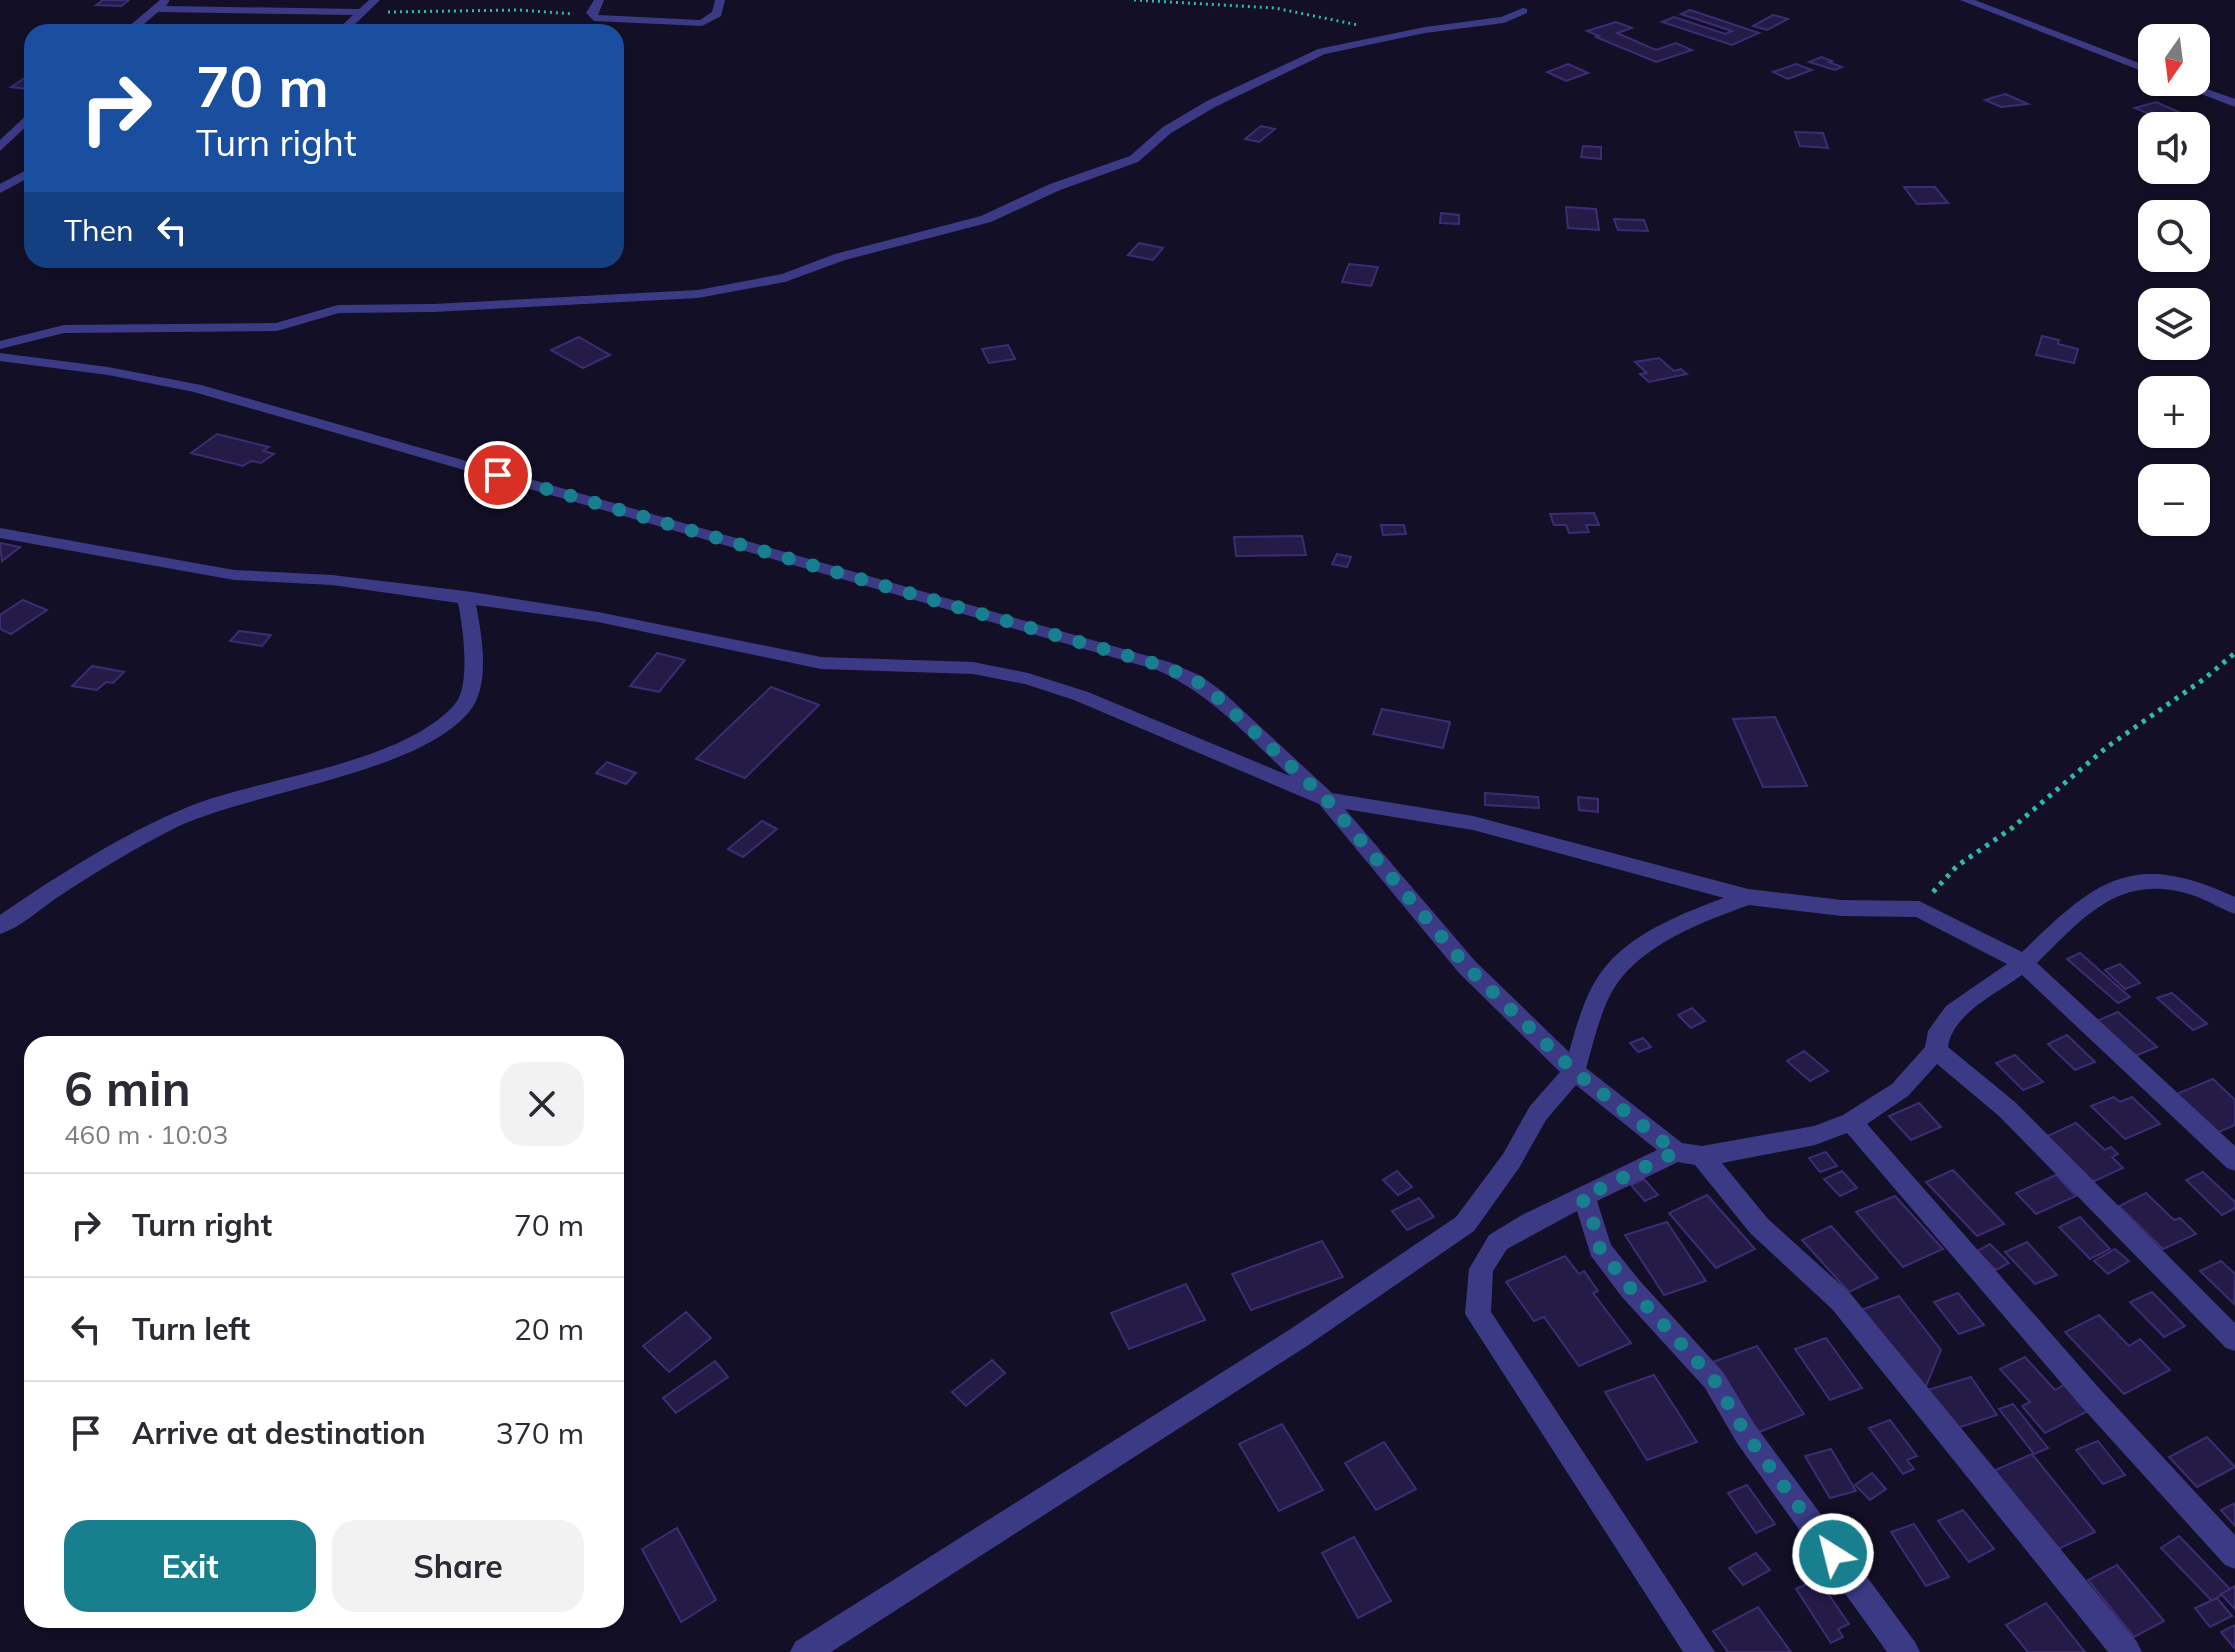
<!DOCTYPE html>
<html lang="en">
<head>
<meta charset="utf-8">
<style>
  body { margin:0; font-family:Mulish,sans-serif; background:#f2f2f3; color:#2b2b33; height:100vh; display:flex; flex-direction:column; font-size:30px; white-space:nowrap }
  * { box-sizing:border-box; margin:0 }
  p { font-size:26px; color:#7c7c81 }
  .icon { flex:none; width:44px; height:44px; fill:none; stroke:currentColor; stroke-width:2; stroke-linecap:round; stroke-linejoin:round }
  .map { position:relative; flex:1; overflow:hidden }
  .panel { position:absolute; left:24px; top:1036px; width:600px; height:592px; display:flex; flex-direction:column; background:#fff; border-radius:24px; box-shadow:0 4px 12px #0003 }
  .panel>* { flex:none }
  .top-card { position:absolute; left:24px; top:24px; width:600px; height:244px; border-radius:24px; box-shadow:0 4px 12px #0003; background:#1a4fa0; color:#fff; overflow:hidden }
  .needle { width:52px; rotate:194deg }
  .tools { position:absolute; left:2138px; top:24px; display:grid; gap:16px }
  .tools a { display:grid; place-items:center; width:72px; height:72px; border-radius:16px; background:#fff; box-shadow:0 4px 12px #0003; font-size:40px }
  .pin { position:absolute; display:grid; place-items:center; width:68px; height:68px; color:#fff; margin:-34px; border:4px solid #fff; border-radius:50%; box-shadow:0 2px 8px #0007 }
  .me { position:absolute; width:88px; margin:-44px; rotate:324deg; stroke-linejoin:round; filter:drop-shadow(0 0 6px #0008) }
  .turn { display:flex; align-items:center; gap:28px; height:168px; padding:0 40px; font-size:36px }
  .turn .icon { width:104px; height:104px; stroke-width:2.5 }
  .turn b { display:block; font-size:56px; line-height:68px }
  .then { display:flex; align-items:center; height:76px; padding:0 40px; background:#0003; gap:16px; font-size:30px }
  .round { display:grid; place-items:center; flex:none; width:84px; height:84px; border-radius:24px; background:#f2f2f3 }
  .headline { display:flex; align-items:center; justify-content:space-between; height:136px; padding:0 40px }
  h1 { font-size:48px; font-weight:700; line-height:60px }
  .button { display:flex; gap:16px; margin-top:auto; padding:16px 40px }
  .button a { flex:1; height:92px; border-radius:24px; background:#187f8f; color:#fff; font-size:32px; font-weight:700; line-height:92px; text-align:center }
  .button a+a { background:#f2f2f3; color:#2b2b33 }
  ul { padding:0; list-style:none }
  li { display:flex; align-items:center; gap:24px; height:104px; padding:0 40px; border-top:2px solid #e1e1e2 }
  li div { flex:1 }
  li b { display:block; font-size:30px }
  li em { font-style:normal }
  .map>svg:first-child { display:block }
</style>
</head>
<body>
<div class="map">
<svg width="2235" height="1652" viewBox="0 0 2235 1652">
  <rect width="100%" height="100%" fill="#130f26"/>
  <g fill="#241b47" stroke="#3b2d73" stroke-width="2">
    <path d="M 103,0 L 129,0 L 121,6 L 96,5 Z"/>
    <path d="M 1690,10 L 1759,33 L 1732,45 L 1662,22 L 1674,17 L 1725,34 L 1732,31 L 1681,14 Z"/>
    <path d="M 1773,15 L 1788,19 L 1767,30 L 1753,26 Z"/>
    <path d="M 1616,22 L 1632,28 L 1617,33 L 1656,50 L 1676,43 L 1692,50 L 1656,62 L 1596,37 L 1599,36 L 1587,31 Z"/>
    <path d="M 1821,57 L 1832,61 L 1829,62 L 1842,67 L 1835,70 L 1809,62 Z"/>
    <path d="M 1568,64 L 1588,73 L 1566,81 L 1547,72 Z"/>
    <path d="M 1796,64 L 1812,70 L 1788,79 L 1773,72 Z"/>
    <path d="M 28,76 L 32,77 L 32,86 L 27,89 L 11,87 Z"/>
    <path d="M 2005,94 L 2028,104 L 2001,107 L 1985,100 Z"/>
    <path d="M 2156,102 L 2192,118 L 2172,124 L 2135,108 Z"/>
    <path d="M 1261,126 L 1275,129 L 1259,142 L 1245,139 Z"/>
    <path d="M 1795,132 L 1823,133 L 1828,148 L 1800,146 Z"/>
    <path d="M 1583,146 L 1601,147 L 1601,159 L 1581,157 Z"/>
    <path d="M 1904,187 L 1935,187 L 1948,203 L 1917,204 Z"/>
    <path d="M 1566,207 L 1596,209 L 1599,230 L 1568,228 Z"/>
    <path d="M 1441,213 L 1459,215 L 1459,224 L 1440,223 Z"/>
    <path d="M 1614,219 L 1644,220 L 1648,231 L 1618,230 Z"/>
    <path d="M 1139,243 L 1163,248 L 1153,260 L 1128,255 Z"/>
    <path d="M 1349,264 L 1378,267 L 1371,286 L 1342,282 Z"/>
    <path d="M 2042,336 L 2059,340 L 2058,344 L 2078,349 L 2074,363 L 2036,355 Z"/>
    <path d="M 579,337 L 610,355 L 583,368 L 551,350 Z"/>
    <path d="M 1008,345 L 1015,359 L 989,363 L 982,349 Z"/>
    <path d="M 1659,358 L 1674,371 L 1681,369 L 1687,374 L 1649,382 L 1640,374 L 1647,373 L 1635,362 Z"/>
    <path d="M 217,434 L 269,447 L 263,451 L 274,454 L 261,463 L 251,461 L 243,466 L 191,453 Z"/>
    <path d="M 1594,513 L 1599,525 L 1586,525 L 1589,532 L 1569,533 L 1566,525 L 1554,525 L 1550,514 Z"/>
    <path d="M 1381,525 L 1404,525 L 1406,534 L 1383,535 Z"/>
    <path d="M 1302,536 L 1306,555 L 1236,556 L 1234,537 Z"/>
    <path d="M 0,543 L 20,547 L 2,561 Z"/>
    <path d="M 1337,554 L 1351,557 L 1347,567 L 1332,564 Z"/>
    <path d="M 23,600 L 47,610 L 11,634 L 0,629 L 0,615 Z"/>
    <path d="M 239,631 L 271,635 L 262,646 L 230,641 Z"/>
    <path d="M 657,653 L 685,660 L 659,692 L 630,686 Z"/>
    <path d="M 92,666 L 124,672 L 113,683 L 106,682 L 97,690 L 72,686 Z"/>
    <path d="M 771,687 L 819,705 L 745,778 L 696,759 Z"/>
    <path d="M 1382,709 L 1450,722 L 1443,748 L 1373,734 Z"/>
    <path d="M 1775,717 L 1807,786 L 1763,787 L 1733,719 Z"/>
    <path d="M 607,762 L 636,773 L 626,784 L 596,773 Z"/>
    <path d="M 1485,793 L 1538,797 L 1539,808 L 1485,805 Z"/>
    <path d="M 1578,797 L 1598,799 L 1598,812 L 1579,810 Z"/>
    <path d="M 762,821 L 777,829 L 743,857 L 728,849 Z"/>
    <path d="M 2080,953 L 2130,997 L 2118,1003 L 2067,959 Z"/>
    <path d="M 2120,964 L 2140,983 L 2125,989 L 2105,970 Z"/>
    <path d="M 2172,993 L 2207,1024 L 2193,1030 L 2157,998 Z"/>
    <path d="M 1692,1008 L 1705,1021 L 1691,1028 L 1678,1015 Z"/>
    <path d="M 2118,1012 L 2157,1047 L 2130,1058 L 2092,1023 Z"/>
    <path d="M 2067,1035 L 2095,1062 L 2075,1070 L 2048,1044 Z"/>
    <path d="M 1643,1038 L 1651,1047 L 1638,1052 L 1630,1043 Z"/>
    <path d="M 1804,1051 L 1828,1071 L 1810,1081 L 1787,1061 Z"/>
    <path d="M 2015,1055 L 2043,1082 L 2023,1090 L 1996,1063 Z"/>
    <path d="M 2213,1079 L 2235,1100 L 2235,1125 L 2214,1134 L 2174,1095 Z"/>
    <path d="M 2114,1097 L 2120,1102 L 2132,1097 L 2160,1124 L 2125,1139 L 2091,1106 Z"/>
    <path d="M 1919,1103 L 1941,1127 L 1911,1140 L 1889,1116 Z"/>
    <path d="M 2076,1123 L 2105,1150 L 2111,1147 L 2118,1154 L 2112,1157 L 2123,1168 L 2090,1183 L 2043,1138 Z"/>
    <path d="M 1826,1152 L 1837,1166 L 1820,1172 L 1809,1158 Z"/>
    <path d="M 1953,1170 L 2004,1224 L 1977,1236 L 1926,1182 Z"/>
    <path d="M 1397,1171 L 1412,1187 L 1398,1195 L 1383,1180 Z"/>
    <path d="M 1842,1171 L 1857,1188 L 1840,1196 L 1824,1179 Z"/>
    <path d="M 2203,1172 L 2235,1202 L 2235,1208 L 2222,1215 L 2186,1180 Z"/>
    <path d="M 2056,1175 L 2076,1196 L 2036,1214 L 2016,1193 Z"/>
    <path d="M 1644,1179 L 1658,1195 L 1645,1201 L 1631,1185 Z"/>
    <path d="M 2146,1193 L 2174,1220 L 2180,1218 L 2196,1234 L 2163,1249 L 2119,1206 Z"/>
    <path d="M 1707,1195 L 1755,1249 L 1716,1268 L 1669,1213 Z"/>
    <path d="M 1895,1196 L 1943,1249 L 1903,1267 L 1856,1212 Z"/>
    <path d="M 1419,1198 L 1434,1217 L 1407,1230 L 1392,1211 Z"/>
    <path d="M 2080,1217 L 2110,1249 L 2090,1259 L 2059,1227 Z"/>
    <path d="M 1667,1222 L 1706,1281 L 1664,1295 L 1625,1235 Z"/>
    <path d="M 1831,1226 L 1878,1278 L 1849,1292 L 1802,1240 Z"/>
    <path d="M 1322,1241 L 1343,1277 L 1251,1310 L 1232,1274 Z"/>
    <path d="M 2027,1242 L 2057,1275 L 2035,1284 L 2005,1252 Z"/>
    <path d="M 1990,1244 L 2009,1263 L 1996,1270 L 1977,1251 Z"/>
    <path d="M 2115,1249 L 2129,1261 L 2108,1274 L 2094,1261 Z"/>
    <path d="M 1565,1256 L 1579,1274 L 1584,1271 L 1598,1291 L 1593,1293 L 1631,1343 L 1579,1366 L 1544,1317 L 1534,1321 L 1506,1282 Z"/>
    <path d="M 2221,1261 L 2235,1274 L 2234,1304 L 2200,1271 Z"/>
    <path d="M 1186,1284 L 1205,1320 L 1129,1349 L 1111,1313 Z"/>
    <path d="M 2152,1292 L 2185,1326 L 2164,1337 L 2130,1302 Z"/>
    <path d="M 1958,1293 L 1984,1325 L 1959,1334 L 1934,1302 Z"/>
    <path d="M 1899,1296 L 1941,1350 L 1924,1391 L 1861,1310 Z"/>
    <path d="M 686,1312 L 711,1338 L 669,1372 L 643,1346 Z"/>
    <path d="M 2099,1315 L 2129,1346 L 2140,1339 L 2170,1370 L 2124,1394 L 2065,1332 Z"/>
    <path d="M 1826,1338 L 1862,1388 L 1830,1400 L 1795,1349 Z"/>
    <path d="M 1757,1346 L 1804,1414 L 1757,1433 L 1710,1363 Z"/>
    <path d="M 2025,1357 L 2055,1390 L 2064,1385 L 2088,1411 L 2045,1433 L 2022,1406 L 2030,1402 L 2000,1369 Z"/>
    <path d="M 992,1360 L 1005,1373 L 966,1406 L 952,1392 Z"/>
    <path d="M 715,1361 L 728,1377 L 676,1413 L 663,1398 Z"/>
    <path d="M 1654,1375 L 1697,1442 L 1647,1460 L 1605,1392 Z"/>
    <path d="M 1971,1377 L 1997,1415 L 1951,1430 L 1924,1391 Z"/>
    <path d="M 2013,1404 L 2048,1448 L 2034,1454 L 1999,1409 Z"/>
    <path d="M 1890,1420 L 1917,1456 L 1907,1460 L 1914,1469 L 1903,1474 L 1869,1428 Z"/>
    <path d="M 1282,1424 L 1323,1490 L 1279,1511 L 1239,1444 Z"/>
    <path d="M 2207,1437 L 2235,1467 L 2197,1487 L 2169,1457 Z"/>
    <path d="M 2098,1441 L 2125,1475 L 2103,1484 L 2076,1450 Z"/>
    <path d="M 1384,1442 L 1416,1489 L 1376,1510 L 1345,1463 Z"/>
    <path d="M 1831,1449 L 1856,1491 L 1830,1498 L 1805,1456 Z"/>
    <path d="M 2032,1454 L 2095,1532 L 2054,1551 L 1991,1472 Z"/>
    <path d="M 1872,1473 L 1886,1489 L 1870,1500 L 1855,1485 Z"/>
    <path d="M 1747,1485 L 1775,1524 L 1756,1533 L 1728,1493 Z"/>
    <path d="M 2235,1503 L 2235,1526 L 2221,1510 Z"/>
    <path d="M 1963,1510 L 1994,1549 L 1969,1562 L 1938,1521 Z"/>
    <path d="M 1914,1524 L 1949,1577 L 1926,1586 L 1891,1532 Z"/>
    <path d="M 677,1528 L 716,1600 L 681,1622 L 642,1549 Z"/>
    <path d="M 2179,1536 L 2230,1589 L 2212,1601 L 2161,1548 Z"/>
    <path d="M 1354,1537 L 1391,1601 L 1358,1618 L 1322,1553 Z"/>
    <path d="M 1756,1553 L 1770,1570 L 1743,1585 L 1729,1568 Z"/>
    <path d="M 2117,1565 L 2164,1621 L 2134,1637 L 2088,1580 Z"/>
    <path d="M 1818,1579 L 1849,1624 L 1838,1629 L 1843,1637 L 1831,1643 L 1796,1589 Z"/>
    <path d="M 2235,1586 L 2235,1609 L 2221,1594 Z"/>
    <path d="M 2217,1598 L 2232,1616 L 2210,1627 L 2195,1608 Z"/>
    <path d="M 2046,1603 L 2085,1652 L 2028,1652 L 2006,1625 Z"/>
    <path d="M 1758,1607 L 1791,1652 L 1728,1652 L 1713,1631 Z"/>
    <path d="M 2235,1625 L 2235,1649 L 2221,1632 Z"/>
  </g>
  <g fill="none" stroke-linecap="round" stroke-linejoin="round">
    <g stroke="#2fb8b0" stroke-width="3" stroke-dasharray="2 4" stroke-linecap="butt">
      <path d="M 1134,0 L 1275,8 L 1358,25"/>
      <path d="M 388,12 L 519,10 L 574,14"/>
    </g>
    <path stroke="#2fb8b0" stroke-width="5" stroke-dasharray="4 6" stroke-linecap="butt" d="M 1933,892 L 1957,866 L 2012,828 L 2107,747 L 2204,679 L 2235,653"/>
    <g fill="#3d3a85" fill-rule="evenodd">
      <path d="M 160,0 L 170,0 L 166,6 L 359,9 L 369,0 L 380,0 L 347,32 L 335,32 L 353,15 L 158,12 L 135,32 L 122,32 Z"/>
      <path d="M 594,0 L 604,0 L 598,15 L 700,20 L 712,12 L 715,0 L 725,0 L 721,16 L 702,26 L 594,21 L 586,13 Z"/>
      <path d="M 1960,0 L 1975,0 L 2152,68 L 2152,75 Z"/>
      <path d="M 1523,8 L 1527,9 L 1527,13 L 1504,23 L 1425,33 L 1325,54 L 1215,107 L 1171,133 L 1138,162 L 1060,190 L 991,222 L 845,260 L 785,282 L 698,298 L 433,312 L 339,313 L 277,331 L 64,333 L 0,349 L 0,341 L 64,325 L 276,323 L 338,305 L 433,304 L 698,290 L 782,274 L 835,254 L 981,216 L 1050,184 L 1130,156 L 1163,127 L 1207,101 L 1318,49 L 1425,27 L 1501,17 Z"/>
      <path d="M 2170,82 L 2187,82 L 2235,99 L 2235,107 Z"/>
      <path d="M 32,110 L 32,121 L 0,151 L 0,140 Z"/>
      <path d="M 32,167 L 32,176 L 0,193 L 0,184 Z"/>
      <path d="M 0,353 L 108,367 L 201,385 L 1169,662 L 1201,676 L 1223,692 L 1332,793 L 1473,816 L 1748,889 L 1842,900 L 1919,901 L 2022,952 C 2096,880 2132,849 2235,897 L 2235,914 C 2221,909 2209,901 2195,896 C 2121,871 2085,916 2037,963 L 2235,1146 L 2235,1171 L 2227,1168 L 2022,975 C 1996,994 1953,1013 1948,1047 L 2015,1102 L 2235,1323 L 2235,1351 L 2226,1348 L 1999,1116 L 1937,1064 L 1908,1096 L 1867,1124 L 2098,1387 L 2235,1535 L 2235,1569 L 2225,1565 L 2080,1405 L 1847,1133 L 1815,1145 L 1722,1163 L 1768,1219 L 1850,1293 L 2137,1642 L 2142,1652 L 2108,1652 L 1832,1309 L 1750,1233 L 1695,1165 L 1678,1162 L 1597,1201 L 1611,1245 L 1640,1281 L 1723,1372 L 1755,1425 L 1915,1642 L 1920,1652 L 1887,1652 L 1737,1443 L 1705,1388 L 1622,1297 L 1591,1256 L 1577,1211 L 1507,1249 L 1493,1271 L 1491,1312 L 1715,1652 L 1683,1652 L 1465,1314 L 1469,1269 L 1489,1235 L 1522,1215 L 1657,1150 L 1576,1085 L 1546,1120 L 1519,1168 L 1474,1231 L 1307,1346 L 831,1652 L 790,1652 L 795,1642 L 1289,1330 L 1456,1217 L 1503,1154 L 1530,1106 L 1560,1072 L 1459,973 L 1319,804 L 1074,700 L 1025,684 L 973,674 L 821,669 L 598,622 L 476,605 C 482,636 491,686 469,712 C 417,774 254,791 177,827 C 137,847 99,870 61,895 C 42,907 22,927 0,934 L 0,915 C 60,874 122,834 190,806 C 263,777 403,764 455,704 C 471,686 463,626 458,603 L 332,585 L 234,580 L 0,538 L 0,528 L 234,570 L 332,575 L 465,591 L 598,612 L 821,657 L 973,662 L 1028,673 L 1088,692 L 1290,776 C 1247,736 1211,694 1157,670 L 194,392 L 108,375 L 0,361 ZM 1345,809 L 1473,830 L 1724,898 C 1683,913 1634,932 1606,966 C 1586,989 1577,1024 1569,1052 L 1475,961 ZM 1749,905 L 1842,916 L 1916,917 L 2007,964 L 1946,1006 L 1928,1031 L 1925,1047 L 1892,1084 L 1843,1115 L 1814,1126 L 1702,1146 L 1682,1143 L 1586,1068 C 1595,1038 1602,1001 1622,977 C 1653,940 1705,921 1749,905 Z"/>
    </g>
  </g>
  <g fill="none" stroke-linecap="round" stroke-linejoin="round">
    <path stroke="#187f8f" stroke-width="14" stroke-dasharray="0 25.2" d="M 498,475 L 1163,666 L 1195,680 L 1216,696 L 1326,799 L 1467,967 L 1574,1071 L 1676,1152 L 1581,1198 L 1590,1210 L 1600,1249 L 1631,1289 L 1714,1380 L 1746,1434 L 1833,1554"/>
  </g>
</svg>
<div class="tools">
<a><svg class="needle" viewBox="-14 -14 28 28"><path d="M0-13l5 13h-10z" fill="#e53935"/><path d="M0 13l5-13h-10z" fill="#7c7c81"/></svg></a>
<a><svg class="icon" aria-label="sound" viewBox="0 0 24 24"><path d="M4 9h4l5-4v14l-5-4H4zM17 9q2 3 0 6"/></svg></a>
<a><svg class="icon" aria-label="search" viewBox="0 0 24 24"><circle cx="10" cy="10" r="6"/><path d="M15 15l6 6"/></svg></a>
<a><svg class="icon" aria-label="layers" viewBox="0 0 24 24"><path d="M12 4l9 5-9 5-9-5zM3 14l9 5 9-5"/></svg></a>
<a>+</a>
<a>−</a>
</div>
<div class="pin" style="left:498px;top:475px;background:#d93025"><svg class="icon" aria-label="arrive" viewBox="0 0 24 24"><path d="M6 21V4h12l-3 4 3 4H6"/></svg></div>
<svg class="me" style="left:1833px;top:1554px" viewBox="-20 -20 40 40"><circle r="17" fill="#187f8f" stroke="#fff" stroke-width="3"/><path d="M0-11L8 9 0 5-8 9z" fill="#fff"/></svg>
<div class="top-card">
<div class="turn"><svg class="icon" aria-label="right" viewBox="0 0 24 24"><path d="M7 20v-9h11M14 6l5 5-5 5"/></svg><div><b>70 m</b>Turn right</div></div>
<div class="then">Then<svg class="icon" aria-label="left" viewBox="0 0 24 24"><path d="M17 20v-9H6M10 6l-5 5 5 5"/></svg></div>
</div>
<section class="panel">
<div class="headline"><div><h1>6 min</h1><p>460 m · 10:03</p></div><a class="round"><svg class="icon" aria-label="close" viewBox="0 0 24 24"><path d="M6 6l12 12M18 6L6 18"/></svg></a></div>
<ul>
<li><svg class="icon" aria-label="right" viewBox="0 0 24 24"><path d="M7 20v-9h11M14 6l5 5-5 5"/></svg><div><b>Turn right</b></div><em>70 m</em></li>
<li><svg class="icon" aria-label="left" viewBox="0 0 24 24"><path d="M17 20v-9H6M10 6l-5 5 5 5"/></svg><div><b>Turn left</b></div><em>20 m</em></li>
<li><svg class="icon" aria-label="arrive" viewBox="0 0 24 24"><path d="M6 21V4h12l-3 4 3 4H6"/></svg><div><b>Arrive at destination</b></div><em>370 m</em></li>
</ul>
<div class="button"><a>Exit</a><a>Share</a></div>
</section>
</div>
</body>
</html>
